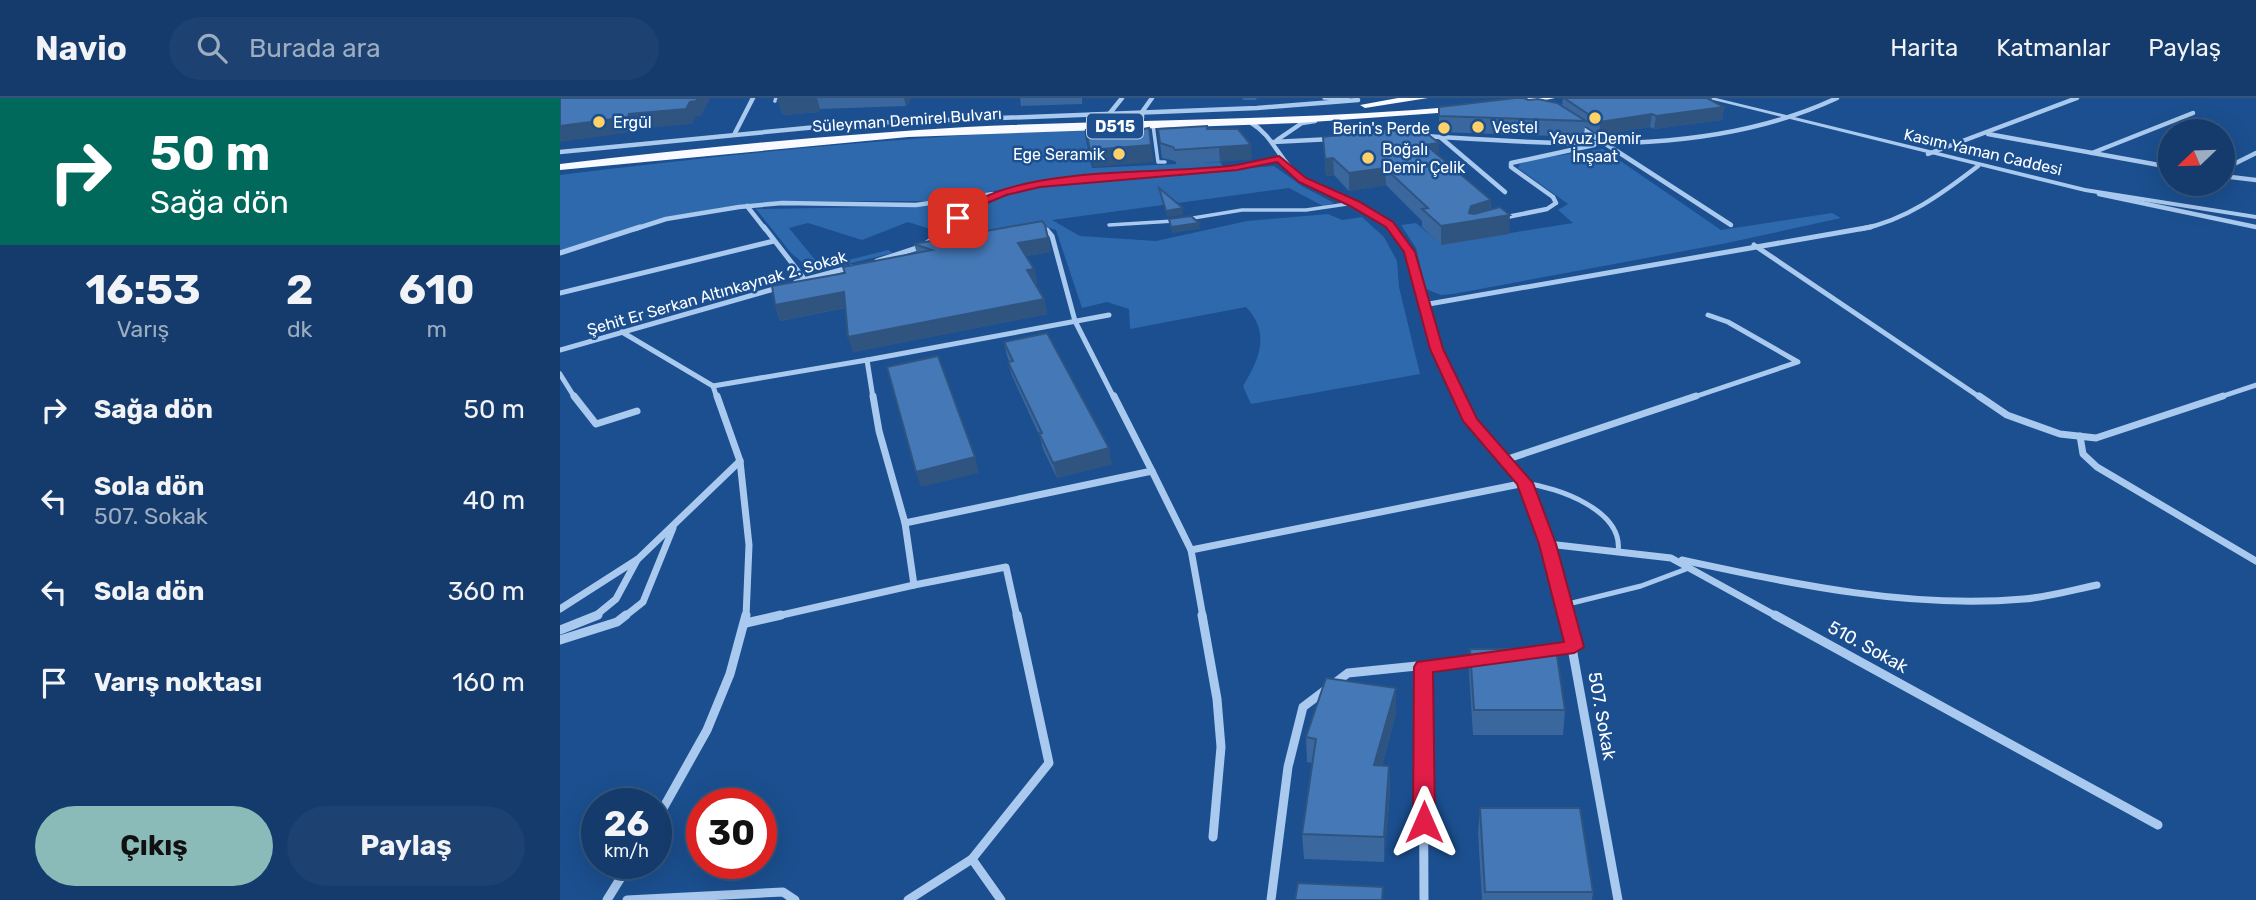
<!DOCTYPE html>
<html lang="tr">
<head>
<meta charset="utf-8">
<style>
  body { margin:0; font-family:Rubik,sans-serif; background:#1d4271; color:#f1f3f6; height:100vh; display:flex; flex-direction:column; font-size:26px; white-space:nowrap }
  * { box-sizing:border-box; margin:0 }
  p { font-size:23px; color:#9dadc1 }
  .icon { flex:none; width:38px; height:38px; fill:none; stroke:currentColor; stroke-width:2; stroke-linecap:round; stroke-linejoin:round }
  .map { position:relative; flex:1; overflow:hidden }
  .side { display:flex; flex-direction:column; background:#143b6b; width:560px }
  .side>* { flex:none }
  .banner { background:#00695c; color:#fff; overflow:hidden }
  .needle { width:46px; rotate:247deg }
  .buttons { position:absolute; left:1598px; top:21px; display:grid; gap:14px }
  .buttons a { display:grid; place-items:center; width:77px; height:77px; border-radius:50%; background:#143b6b; box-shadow:0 7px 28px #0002,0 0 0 2px #33557e; font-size:35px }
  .speed { position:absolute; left:21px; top:690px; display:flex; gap:14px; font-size:35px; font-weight:700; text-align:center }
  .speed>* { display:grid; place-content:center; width:91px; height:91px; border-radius:50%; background:#143b6b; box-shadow:0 7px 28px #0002,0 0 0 2px #33557e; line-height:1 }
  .speed small { font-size:18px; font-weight:400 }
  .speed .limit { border:10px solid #d22; background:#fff; color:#111 }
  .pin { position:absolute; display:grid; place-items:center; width:60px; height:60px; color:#fff; margin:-30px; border-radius:14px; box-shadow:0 4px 10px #0006 }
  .me { position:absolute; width:77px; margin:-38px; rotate:0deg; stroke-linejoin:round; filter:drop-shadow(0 0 5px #0008) }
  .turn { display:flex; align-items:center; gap:24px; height:147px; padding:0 35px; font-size:32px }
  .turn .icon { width:91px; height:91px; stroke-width:2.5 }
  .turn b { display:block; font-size:49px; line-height:60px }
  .eta { display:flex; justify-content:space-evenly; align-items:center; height:119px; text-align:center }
  .eta b { font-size:42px; font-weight:700; line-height:49px }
  .action { display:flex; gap:14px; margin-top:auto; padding:14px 35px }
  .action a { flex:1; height:80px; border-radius:42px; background:#8bbbb9; color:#111; font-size:28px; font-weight:700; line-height:80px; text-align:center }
  .action a+a { background:#1d4271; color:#f1f3f6 }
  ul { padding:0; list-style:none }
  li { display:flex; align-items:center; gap:21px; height:91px; padding:0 35px }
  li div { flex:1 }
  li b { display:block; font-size:26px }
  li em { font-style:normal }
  header { display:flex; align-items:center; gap:42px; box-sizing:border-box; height:98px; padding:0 35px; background:#143b6b; border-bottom:2px solid #33557e }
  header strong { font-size:33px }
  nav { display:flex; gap:38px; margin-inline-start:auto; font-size:24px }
  .search { width:490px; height:63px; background:#1d4271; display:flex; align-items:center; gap:18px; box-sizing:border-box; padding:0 24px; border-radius:38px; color:#9dadc1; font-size:26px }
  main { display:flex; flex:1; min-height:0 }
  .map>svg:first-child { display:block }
</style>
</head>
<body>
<header>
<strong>Navio</strong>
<div class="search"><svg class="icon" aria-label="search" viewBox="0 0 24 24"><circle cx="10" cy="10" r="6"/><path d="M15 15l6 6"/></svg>Burada ara</div>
<nav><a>Harita</a><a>Katmanlar</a><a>Paylaş</a></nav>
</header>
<main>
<section class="side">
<div class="banner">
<div class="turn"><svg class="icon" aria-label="right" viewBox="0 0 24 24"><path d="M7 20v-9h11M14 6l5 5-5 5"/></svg><div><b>50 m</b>Sağa dön</div></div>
</div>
<div class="eta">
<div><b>16:53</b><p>Varış</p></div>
<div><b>2</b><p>dk</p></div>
<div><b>610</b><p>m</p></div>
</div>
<ul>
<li><svg class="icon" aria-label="right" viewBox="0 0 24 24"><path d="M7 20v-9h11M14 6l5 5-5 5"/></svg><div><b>Sağa dön</b></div><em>50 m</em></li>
<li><svg class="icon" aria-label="left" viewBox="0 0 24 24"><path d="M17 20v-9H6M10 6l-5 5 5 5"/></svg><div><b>Sola dön</b><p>507. Sokak</p></div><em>40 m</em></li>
<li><svg class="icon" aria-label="left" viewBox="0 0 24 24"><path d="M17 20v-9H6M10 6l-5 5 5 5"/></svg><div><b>Sola dön</b></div><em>360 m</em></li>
<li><svg class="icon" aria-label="arrive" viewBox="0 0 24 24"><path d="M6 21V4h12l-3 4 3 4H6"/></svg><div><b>Varış noktası</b></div><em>160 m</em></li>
</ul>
<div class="action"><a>Çıkış</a><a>Paylaş</a></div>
</section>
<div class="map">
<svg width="1696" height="802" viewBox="0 0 1696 802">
  <rect width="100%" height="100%" fill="#1b4f8f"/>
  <g fill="#2e69ad">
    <path d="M 524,32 L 532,70 L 660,64 L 663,68 L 506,80 L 377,103 L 223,103 L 179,107 L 108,119 L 0,153 L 0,77 C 174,56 349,37 524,32 Z"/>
    <path d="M 1043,51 L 1161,132 L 1272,115 L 1281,120 L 1167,145 L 893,196 L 881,197 L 866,191 L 856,150 L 841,127 L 856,125 L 881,146 L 1013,125 L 998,112 L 1008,106 L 958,70 L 960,66 L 974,61 Z"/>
    <path d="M 714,68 L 742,88 L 774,105 L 763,108 L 729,90 L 492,122 L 520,138 L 596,143 L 687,123 L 768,116 L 782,122 L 802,119 L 824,139 L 837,163 L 839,189 L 860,276 L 691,306 L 683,288 C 699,262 711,235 686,209 L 570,231 L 569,211 L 547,204 L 522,210 L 496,132 L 487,129 L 417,135 L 345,158 L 389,138 L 422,107 L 460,93 L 513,83 Z"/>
    <path d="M 422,99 L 402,109 L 371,137 L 370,131 L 348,124 L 302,142 L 248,125 L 229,130 L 261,169 L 328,152 L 333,155 L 254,174 L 231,155 L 196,111 L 366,108 Z"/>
  </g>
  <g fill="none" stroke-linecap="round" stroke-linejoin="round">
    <g stroke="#a9c9ee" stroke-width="3.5">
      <path d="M 764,0 L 788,1"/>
      <path d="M 215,3 L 216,0"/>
      <path d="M 593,27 L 598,64 L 605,64"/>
      <path d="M 627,121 L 682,112 L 746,112 L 794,105"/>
      <path d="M 549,127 L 614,123"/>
    </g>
    <g stroke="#a9c9ee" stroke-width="5">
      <path d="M 965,385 C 998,390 1064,412 1058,454"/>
      <path d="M 1004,507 L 1081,488 L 1129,470"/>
    </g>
    <g stroke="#a9c9ee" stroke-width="4.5">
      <path d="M 582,20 L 582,14 L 592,0"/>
      <path d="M 549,22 L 550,15 L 562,0"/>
      <path d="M 690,24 C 715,39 717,61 741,80 C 767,101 810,103 832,131"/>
      <path d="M 1018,28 L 1171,127"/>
      <path d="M 175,35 L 193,0"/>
      <path d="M 1428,36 L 1610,69"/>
      <path d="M 864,38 C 1002,46 1149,60 1277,0"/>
      <path d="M 880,39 L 945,94"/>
      <path d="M 717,42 L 742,25 L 755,23"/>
      <path d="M 713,44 L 772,41"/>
      <path d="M 0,54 L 288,26 L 697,10 L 798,2"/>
      <path d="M 1532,55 L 1633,15"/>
      <path d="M 1368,56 L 1517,0"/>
      <path d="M 1662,72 L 1696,55"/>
      <path d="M 1662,78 L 1696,82"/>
      <path d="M 1539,96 L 1696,129"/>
      <path d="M 187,108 L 205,131"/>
      <path d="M 942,120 L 987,111 L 996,105 L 993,99 L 951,69 L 951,65 L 1034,47"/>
      <path d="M 75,131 L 106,121 L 179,109 L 222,105 L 356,107 L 433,96"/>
      <path d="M 389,131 L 421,104 L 442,95 L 503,82 L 677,70 L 719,60"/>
      <path d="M 1301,131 C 1345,123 1383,95 1418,68"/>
    </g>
    <g stroke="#a9c9ee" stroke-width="5">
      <path d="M 204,129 L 245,182"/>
      <path d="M 831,129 L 849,154 L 877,251 L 900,300"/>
      <path d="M 478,131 L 487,132 L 492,138 L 515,223 L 554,300"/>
      <path d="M 1194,147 L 1421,300"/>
      <path d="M 0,155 L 80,129"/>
      <path d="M 317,163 L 360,149 L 391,129"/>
      <path d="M 236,184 L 292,169"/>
      <path d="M 0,195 L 214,143"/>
      <path d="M 863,207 L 1311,129"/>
      <path d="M 62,234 L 153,288 L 157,300"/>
      <path d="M 0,252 L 221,189"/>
      <path d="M 307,262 L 549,217"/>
      <path d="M 0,276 L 15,300"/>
      <path d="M 153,288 L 307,262 L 313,300"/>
      <path d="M 1131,300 L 1238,264 L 1168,224 L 1148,217"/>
      <path d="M 1657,300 L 1696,287"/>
    </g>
    <g stroke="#a9c9ee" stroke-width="7">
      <path d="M 14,298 L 36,326 L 77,313"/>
      <path d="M 157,298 L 180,363 L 189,447 L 186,519"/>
      <path d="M 313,298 L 319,333 L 345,425 L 592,373 L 631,452 L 965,385"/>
      <path d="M 554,298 L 592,373"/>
      <path d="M 899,298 C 917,337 943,352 964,384 C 984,415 997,482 1006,519"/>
      <path d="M 1419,298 L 1447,317 L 1500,336 L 1536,340 L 1663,298"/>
      <path d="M 1520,338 L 1523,356 L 1537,369 L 1696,463"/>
      <path d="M 945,362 L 1136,298"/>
      <path d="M 988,446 L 1111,460 L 1218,519"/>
      <path d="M 631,452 L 643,519"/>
      <path d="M 1122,462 C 1234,486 1348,511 1464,501 C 1489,499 1513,492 1537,487"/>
      <path d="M 354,487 L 446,469 L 457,519"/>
      <path d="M 0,511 L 78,461 L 180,363"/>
      <path d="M 34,519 L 56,501 L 77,462"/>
      <path d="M 64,519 L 83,504 L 113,430"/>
      <path d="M 213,519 L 354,487 L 345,425"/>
    </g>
    <g stroke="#a9c9ee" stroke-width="9">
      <path d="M 642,517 L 657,601 L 661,649 L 653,739"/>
      <path d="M 1006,517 L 1058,802"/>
      <path d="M 1215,517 L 1598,727"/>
      <path d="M 186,525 L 221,517"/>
      <path d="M 0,532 L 38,517"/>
      <path d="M 0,542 L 57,524 L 66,517"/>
      <path d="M 987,552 L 1014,549"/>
      <path d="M 863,569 L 864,802"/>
      <path d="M 96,723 L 147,632 L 170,576 L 186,517"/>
      <path d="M 412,761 L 441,802"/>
      <path d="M 47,802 L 70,765"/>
      <path d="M 67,802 L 223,794 L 235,802"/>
      <path d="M 348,802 L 412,761 L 489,665 L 457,517"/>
      <path d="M 711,802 L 728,669 L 743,609 L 788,575 L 916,562"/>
    </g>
    <path fill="#a9c9ee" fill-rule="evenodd" d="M 1145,0 L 1156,0 L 1525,90 L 1696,117 L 1696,121 L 1525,94 Z"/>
    <g fill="#f8faff" fill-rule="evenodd">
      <path d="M 838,0 L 868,0 L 805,10 L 800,7 Z"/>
      <path d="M 969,0 L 995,0 L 956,8 L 951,5 Z"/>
      <path d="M 902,8 L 906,9 L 906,13 L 738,25 L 348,39 L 0,72 L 0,66 C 135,50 270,37 406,29 C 571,21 737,23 902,8 Z"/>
    </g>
  </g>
  <g fill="#3a679d">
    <path d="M 219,0 L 351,0 L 346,8 L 260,11 L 259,14 L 223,17 L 218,2 Z"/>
    <path d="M 460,0 L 522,0 L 522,6 L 461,8 Z"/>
    <path d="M 682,0 L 697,0 L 696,2 L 683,2 Z"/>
    <path d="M 1003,0 L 1152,0 L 1151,2 L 1164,9 L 1162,22 L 1094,31 L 1090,29 L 1039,37 L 1025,28 L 1024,39 L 879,34 L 879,9 L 968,2 L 1002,8 Z"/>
    <path d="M 598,31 L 647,31 L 692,61 L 617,67 L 615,63 L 602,60 Z"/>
    <path d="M 763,39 L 879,45 L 879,58 L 931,102 L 931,112 L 949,136 L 881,147 L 862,129 L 862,123 L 826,87 L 789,93 L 774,77 L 766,78 Z"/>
    <path d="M 488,140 L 491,154 L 466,158 L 474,171 L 477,186 L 475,186 L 484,201 L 487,216 L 293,254 L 285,210 L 220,223 L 215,207 L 285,175 L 357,155 L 354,146 Z"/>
    <path d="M 444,244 L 552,366 L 497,380 L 483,351 L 480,339 L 452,278 L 448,264 L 449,263 L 447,258 Z"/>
    <path d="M 910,551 L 1005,612 L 1003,637 L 913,637 L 909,575 Z"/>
    <path d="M 836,615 L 822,668 L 829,668 L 830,693 L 824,764 L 744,761 L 742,736 L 752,665 L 747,664 L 746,639 Z"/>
    <path d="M 920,710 L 1033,794 L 1032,802 L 922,802 L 918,735 Z"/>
  </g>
  <g fill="#305480">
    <path d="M 138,0 L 150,0 L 141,18 L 136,18 L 132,26 L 75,31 L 73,34 L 0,44 L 0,28 L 69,16 Z"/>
    <path d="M 241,0 L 257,0 L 260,11 L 259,14 L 223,17 L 218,2 Z"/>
    <path d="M 344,0 L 351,0 L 346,8 Z"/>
    <path d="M 1164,9 L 1162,22 L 1094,31 L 1096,18 Z"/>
    <path d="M 1092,16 L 1090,29 L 1039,37 L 1040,24 Z"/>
    <path d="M 879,45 L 879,61 L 866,47 Z"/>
    <path d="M 591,47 L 594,64 L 533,69 L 530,52 Z"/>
    <path d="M 691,47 L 692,61 L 660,64 L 659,50 Z"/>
    <path d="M 773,60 L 774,77 L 766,78 L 765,61 Z"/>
    <path d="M 825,70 L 826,87 L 789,93 L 789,75 Z"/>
    <path d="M 931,102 L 930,119 L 950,117 L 949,136 L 881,147 L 881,128 L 909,115 L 911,108 Z"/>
    <path d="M 623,110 L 623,117 L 607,119 L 606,113 Z"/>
    <path d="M 639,125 L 640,131 L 612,135 L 611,129 Z"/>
    <path d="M 488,140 L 491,154 L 461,159 L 458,145 Z"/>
    <path d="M 474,171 L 477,186 L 470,187 L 467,172 Z"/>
    <path d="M 284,194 L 288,209 L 220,223 L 215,207 Z"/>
    <path d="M 484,201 L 487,216 L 293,254 L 288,239 Z"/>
    <path d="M 549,350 L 552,366 L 497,380 L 493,365 Z"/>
    <path d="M 415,359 L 419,375 L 361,389 L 356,374 Z"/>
    <path d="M 836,590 L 836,615 L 815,693 L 814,667 Z"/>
    <path d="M 829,668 L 830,693 L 824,764 L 824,739 Z"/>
  </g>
  <g fill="#4478b7" stroke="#305480" stroke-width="2">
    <path d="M 0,0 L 138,0 L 136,3 L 130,4 L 126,11 L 69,16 L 68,19 L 0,28 Z"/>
    <path d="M 219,0 L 241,0 L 218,2 Z"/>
    <path d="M 955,0 L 964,0 L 968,2 L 978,1 L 997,5 L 1026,23 L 879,18 L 879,9 Z"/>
    <path d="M 1004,0 L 1147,0 L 1164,9 L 1096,18 L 1092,16 L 1040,24 Z"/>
    <path d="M 582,27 L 583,31 L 589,30 L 591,47 L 530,52 L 526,32 Z"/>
    <path d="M 856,27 L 879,45 L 866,47 L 931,102 L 911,108 L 909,115 L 914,116 L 940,109 L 950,117 L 881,128 L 862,111 L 868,110 L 825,70 L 789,75 L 773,60 L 765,61 L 763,39 Z"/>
    <path d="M 647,28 L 647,31 L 678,31 L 691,47 L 615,52 L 613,49 L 600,45 L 598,31 Z"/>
    <path d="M 599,90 L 623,110 L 606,113 Z"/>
    <path d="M 631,118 L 639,125 L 611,129 L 609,121 Z"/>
    <path d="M 482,123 L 485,127 L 488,140 L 458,145 L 474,171 L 467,172 L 484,201 L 288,239 L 284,194 L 215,207 L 212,188 L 285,175 L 283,169 L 372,152 L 354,146 Z"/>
    <path d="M 487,235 L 549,350 L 493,365 L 479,335 L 482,335 L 448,264 L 453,263 L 444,244 Z"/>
    <path d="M 378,258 L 415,359 L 356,374 L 327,269 Z"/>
    <path d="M 910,551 L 996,551 L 1005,612 L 914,612 Z"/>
    <path d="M 766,580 L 836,590 L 814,667 L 829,668 L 824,739 L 742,736 L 756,641 L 746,639 Z"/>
    <path d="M 920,710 L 1020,710 L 1033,794 L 925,794 Z"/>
    <path d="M 738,785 L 823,789 L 822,802 L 735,802 Z"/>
  </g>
  <path fill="#e11d48" stroke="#92132f" stroke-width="2" d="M 719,58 L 746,80 L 798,103 L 833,124 L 855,154 L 883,251 L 917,321 L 973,385 L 996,446 L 1024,549 L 1014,555 L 873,574 L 875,724 L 872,731 L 864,733 L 856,731 L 853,724 L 854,569 L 857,564 L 1004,544 L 979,446 L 957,386 L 903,323 L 870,251 L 844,154 L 826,129 L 790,108 L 739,84 L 717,64 L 677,72 L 480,89 L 446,97 L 425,106 L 402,122 L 393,120 C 448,64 601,78 677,67 C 691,64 705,61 719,58 Z"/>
  <g fill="#ffd166" stroke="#1b4f8f" stroke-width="2.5">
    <circle cx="1035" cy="20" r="7"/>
    <circle cx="39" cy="24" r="7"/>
    <circle cx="918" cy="29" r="7"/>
    <circle cx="884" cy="30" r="7"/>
    <circle cx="559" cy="56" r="7"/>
    <circle cx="808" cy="60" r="7"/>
  </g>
  <g text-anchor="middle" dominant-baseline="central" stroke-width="5" stroke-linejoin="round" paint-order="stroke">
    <g font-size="16" fill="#fff" stroke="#1b4f8f">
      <text transform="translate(347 22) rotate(-4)">Süleyman Demirel Bulvarı</text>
      <text transform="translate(1423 54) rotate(13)">Kasım Yaman Caddesi</text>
      <text transform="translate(157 195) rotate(-16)">Şehit Er Serkan Altınkaynak 2. Sokak</text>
    </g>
    <g font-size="16" fill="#fff" stroke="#1b4f8f" text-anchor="start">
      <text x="53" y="24">Ergül</text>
      <text x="932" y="29">Vestel</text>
      <text x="870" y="30" text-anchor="end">Berin's Perde</text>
      <text x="1035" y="40" text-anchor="middle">Yavuz Demir<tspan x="1035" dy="18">İnşaat</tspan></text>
      <text x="822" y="51">Boğalı<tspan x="822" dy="18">Demir Çelik</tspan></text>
      <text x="545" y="56" text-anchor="end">Ege Seramik</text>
    </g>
    <rect fill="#1b4f8f" stroke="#bbcadd" stroke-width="2" x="527" y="15.5" width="56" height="25" rx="5"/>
    <g font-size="16" font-weight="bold" fill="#fff">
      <text x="555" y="28">D515</text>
    </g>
    <g font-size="18" fill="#fff" stroke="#1b4f8f">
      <text transform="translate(1308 549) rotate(29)">510. Sokak</text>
      <text transform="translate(1042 618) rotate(80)">507. Sokak</text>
    </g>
  </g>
</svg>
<div class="buttons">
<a><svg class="needle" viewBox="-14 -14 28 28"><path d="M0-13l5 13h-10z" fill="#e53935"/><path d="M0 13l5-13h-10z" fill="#9dadc1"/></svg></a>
</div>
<div class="speed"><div>26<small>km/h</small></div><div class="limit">30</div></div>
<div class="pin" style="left:398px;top:120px;background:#d93025"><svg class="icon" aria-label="arrive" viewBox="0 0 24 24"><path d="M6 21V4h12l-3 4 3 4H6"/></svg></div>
<svg class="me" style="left:864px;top:724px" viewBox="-20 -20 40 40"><path d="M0-17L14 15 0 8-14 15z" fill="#e11d48" stroke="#fff" stroke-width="4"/></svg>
</div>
</main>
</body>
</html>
